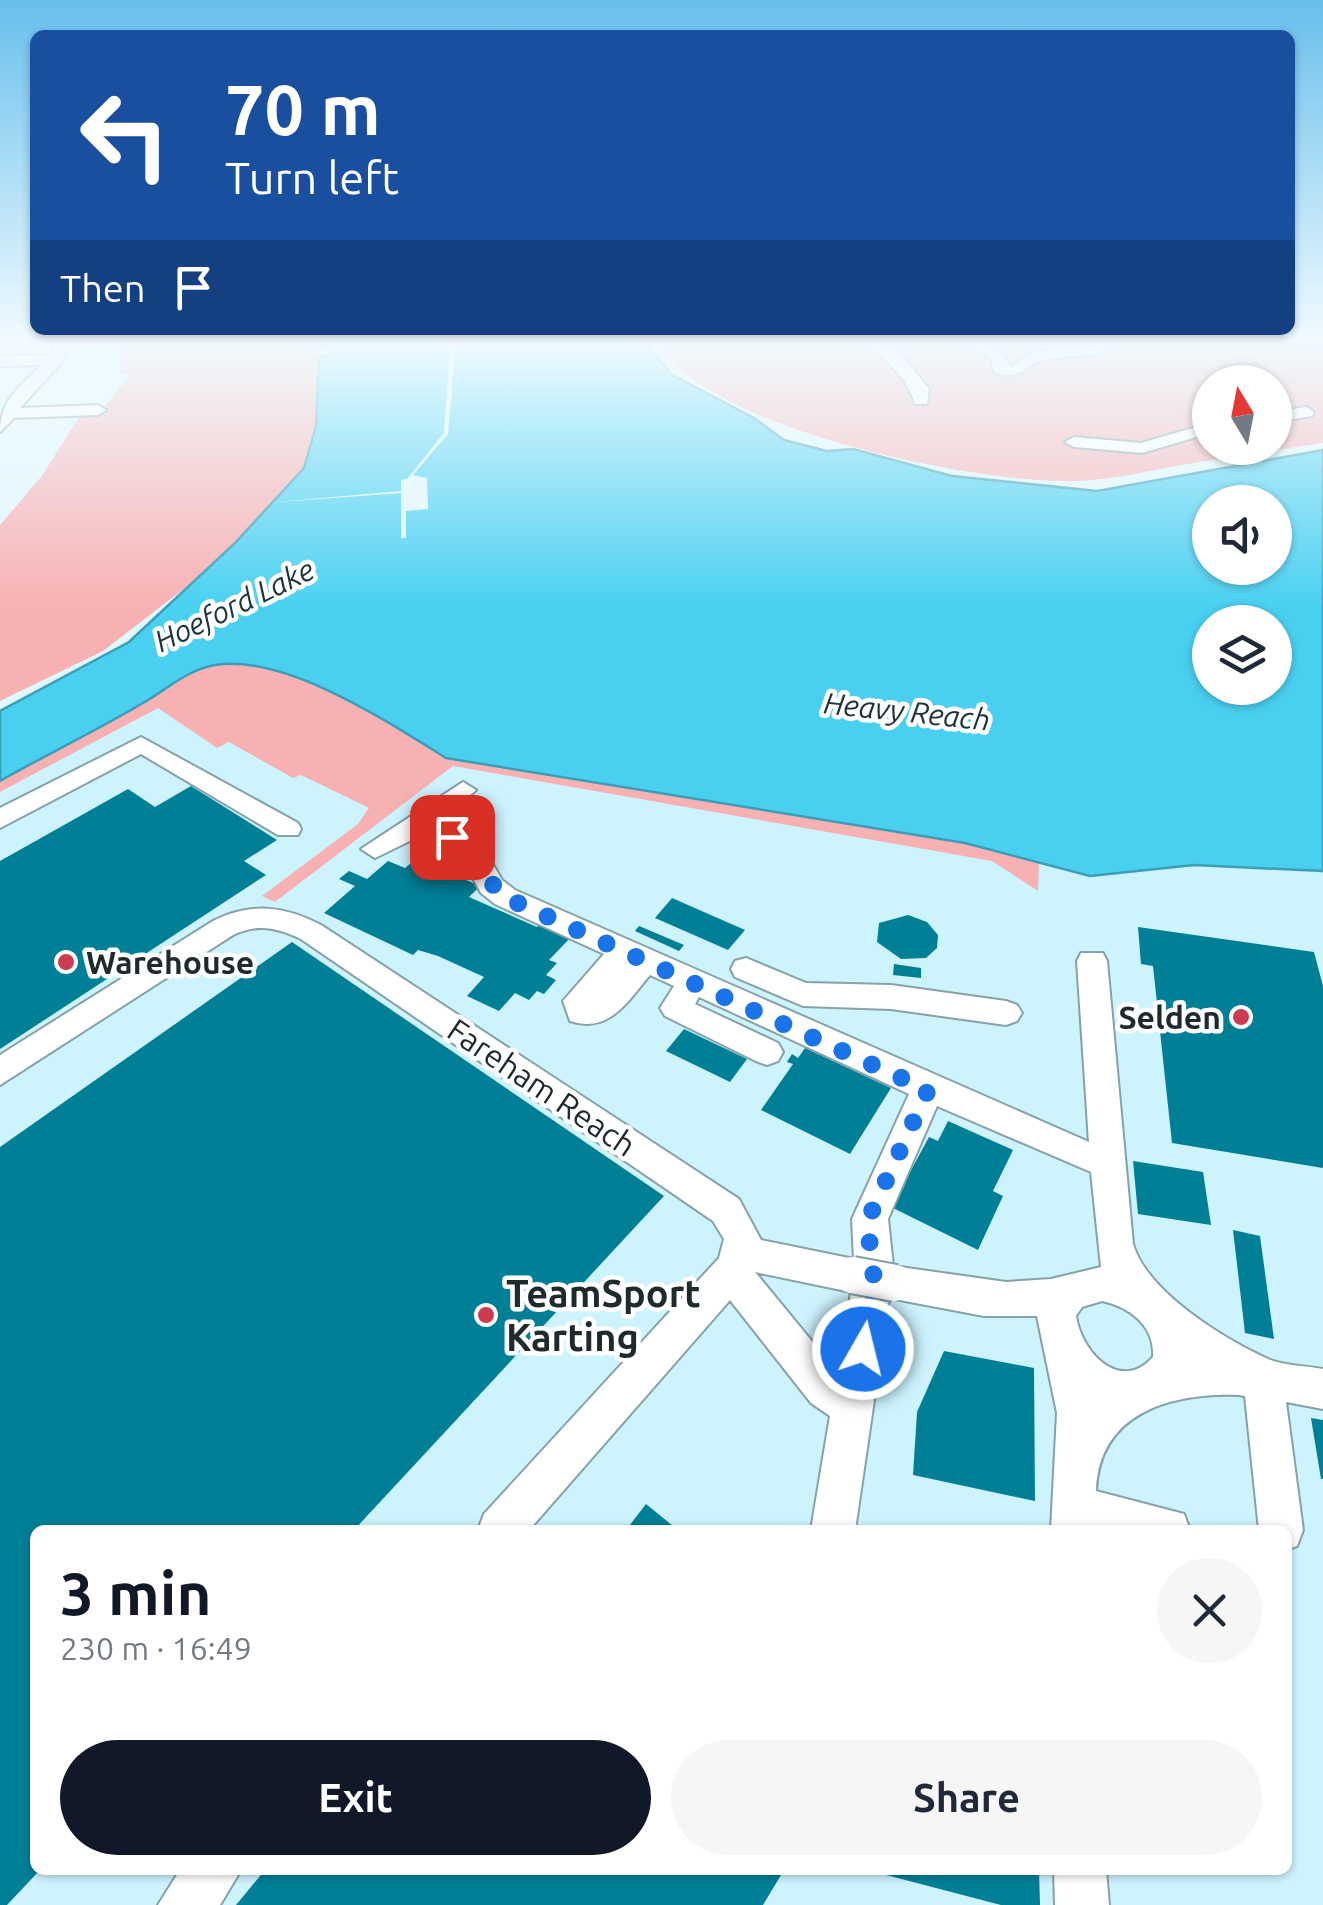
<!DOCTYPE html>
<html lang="en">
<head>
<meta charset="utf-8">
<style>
  body { margin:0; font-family:Ubuntu,sans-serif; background:#f6f6f7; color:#1f2937; height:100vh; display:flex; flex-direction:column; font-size:38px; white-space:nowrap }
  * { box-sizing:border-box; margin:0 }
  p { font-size:32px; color:#747a83 }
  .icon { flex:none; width:55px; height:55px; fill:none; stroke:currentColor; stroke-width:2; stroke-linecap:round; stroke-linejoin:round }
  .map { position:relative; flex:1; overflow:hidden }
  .side { position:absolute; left:30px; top:1525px; width:1262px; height:350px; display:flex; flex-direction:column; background:#fff; border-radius:15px; box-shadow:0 2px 8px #0004 }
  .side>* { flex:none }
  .hud { position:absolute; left:30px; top:30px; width:1265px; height:305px; border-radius:15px; box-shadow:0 2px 8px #0004; background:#1a4fa0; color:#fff; overflow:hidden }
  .needle { width:65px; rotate:350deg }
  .buttons { position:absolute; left:1192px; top:365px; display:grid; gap:20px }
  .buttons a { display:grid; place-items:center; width:100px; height:100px; border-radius:50%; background:#fff; box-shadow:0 2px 8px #0004; font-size:50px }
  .pin { position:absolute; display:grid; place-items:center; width:85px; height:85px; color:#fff; margin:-42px; border-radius:20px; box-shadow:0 5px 15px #0006 }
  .me { position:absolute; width:110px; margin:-55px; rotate:8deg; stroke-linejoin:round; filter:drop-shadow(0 0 8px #0008) }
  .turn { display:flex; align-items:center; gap:35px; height:210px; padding:0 30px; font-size:45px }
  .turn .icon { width:130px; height:130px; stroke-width:2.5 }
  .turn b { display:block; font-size:70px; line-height:85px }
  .then { display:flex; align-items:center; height:95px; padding:0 30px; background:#0003; gap:20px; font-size:38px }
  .round { display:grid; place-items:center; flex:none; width:105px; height:105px; border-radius:52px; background:#f6f6f7 }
  .headline { display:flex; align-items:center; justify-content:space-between; height:170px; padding:0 30px }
  h1 { font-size:60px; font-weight:700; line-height:75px; color:#111827 }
  .action { display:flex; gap:20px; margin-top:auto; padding:20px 30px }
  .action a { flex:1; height:115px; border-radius:60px; background:#111827; color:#fff; font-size:40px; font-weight:700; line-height:115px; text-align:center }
  .action a+a { background:#f6f6f7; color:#1f2937 }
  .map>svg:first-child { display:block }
</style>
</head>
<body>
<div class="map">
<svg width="1323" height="1905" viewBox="0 0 1323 1905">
  <rect width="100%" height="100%" fill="#e0f7fe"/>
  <path fill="#cdf3fe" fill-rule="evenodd" d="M 149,700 L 965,843 L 1090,876 L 1194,865 L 1323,871 L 1323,1905 L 0,1905 L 0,781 ZM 35,1530 L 1288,1530 L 1288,1870 L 35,1870 Z"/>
  <g fill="#f8b1b3" fill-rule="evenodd">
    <path d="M 124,341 L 315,341 L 324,353 L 344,348 L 320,347 L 320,341 L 455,341 L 1323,871 L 1194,865 L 1090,876 L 1039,862 L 1038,891 L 992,861 L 453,766 L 275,902 L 262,896 L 358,824 L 369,808 L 301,775 L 293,778 L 229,742 L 217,748 L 158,708 L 0,792 L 0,711 L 120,649 L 194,581 L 103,651 L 0,701 L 0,525 L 41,477 L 82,413 L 100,413 L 130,375 L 119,374 Z"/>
    <path d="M 655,341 L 1323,341 L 1323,443 C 1278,450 1233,456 1188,464 C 1150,470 1114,480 1076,481 C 979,484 706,430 655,341 ZM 1210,382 L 1275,382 L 1275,448 L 1210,448 Z"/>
  </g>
  <path fill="#49d0f1" stroke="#3c9eb6" stroke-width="2.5" fill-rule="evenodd" d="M 320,341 L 645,341 L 671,374 L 754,418 L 784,440 L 827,451 L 853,449 L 952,476 L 1097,491 L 1323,450 L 1323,871 L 1194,865 L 1090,876 L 965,843 L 446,758 C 388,722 286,654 215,665 C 188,670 171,686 148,700 C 100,729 49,753 0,781 L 0,711 L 129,642 L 235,543 L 304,468 L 316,426 L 319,358 L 344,348 L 320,347 ZM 1210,502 L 1275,502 L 1275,568 L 1210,568 ZM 1210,622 L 1275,622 L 1275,688 L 1210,688 Z"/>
  <path fill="#e0f7fe" d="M 451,341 L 456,341 L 448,434 L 413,475 L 427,478 L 428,509 L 406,511 L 406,538 L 401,538 L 401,493 L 265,503 L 401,491 L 401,480 L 407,479 L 444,433 Z"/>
  <g fill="#007f97">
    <path d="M 191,786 L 277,840 L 244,861 L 266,875 L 0,1049 L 0,861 L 128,789 L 155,807 Z"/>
    <path d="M 423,853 L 472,874 L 466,880 L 480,886 L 469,897 L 537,927 L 541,922 L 572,936 L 549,960 L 557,963 L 546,975 L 556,980 L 544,994 L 537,991 L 529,1000 L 515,993 L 499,1011 L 467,996 L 484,977 L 438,956 L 418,950 L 413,955 L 324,913 L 355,886 L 339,879 L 349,871 L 367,879 L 388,861 L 405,868 Z"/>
    <path d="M 672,898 L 745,930 L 728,950 L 655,918 Z"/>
    <path d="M 908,915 L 927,922 L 938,935 L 937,948 L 926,958 L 901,959 L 877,942 L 879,923 Z"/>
    <path d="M 639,926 L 684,945 L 679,951 L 635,931 Z"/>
    <path d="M 1138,927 L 1314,952 L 1323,986 L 1323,1168 L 1172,1143 L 1153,966 L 1141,964 Z"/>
    <path d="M 292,942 L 664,1196 L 354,1530 L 35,1530 L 35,1870 L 40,1870 L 7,1905 L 0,1905 L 0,1147 Z"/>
    <path d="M 894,964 L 921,968 L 921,978 L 893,975 Z"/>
    <path d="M 684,1029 L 747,1059 L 730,1082 L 666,1051 Z"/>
    <path d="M 805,1048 L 891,1088 L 850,1154 L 761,1110 L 793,1064 L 787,1062 L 792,1054 L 798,1058 Z"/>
    <path d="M 948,1121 L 1013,1150 L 993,1191 L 1003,1196 L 978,1250 L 891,1207 L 929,1137 L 938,1141 Z"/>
    <path d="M 1133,1161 L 1203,1172 L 1211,1225 L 1138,1214 Z"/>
    <path d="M 1233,1230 L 1260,1236 L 1274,1339 L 1245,1333 Z"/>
    <path d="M 944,1351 L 1034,1368 L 1035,1501 L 913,1475 L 917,1412 Z"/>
    <path d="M 1311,1418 L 1323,1420 L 1323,1479 L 1321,1479 Z"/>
    <path d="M 646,1504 L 678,1530 L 626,1530 Z"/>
    <path d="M 265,1870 L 784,1870 L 763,1905 L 236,1905 Z"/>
    <path d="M 1039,1870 L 1040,1905 L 1001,1905 L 871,1871 Z"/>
  </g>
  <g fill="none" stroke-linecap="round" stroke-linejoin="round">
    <g stroke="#86a1a8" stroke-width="4">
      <g id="minor">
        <path d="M 57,341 L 71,341 L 61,363 L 20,408 L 98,405 L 106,410 L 98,415 L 14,418 L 0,432 C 0,400 20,386 42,365 L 0,366 L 0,356 L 50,355 Z"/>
        <path d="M 867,341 C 898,341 911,368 929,389 L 927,404 L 915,404 C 907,376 887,363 867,341 Z"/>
        <path d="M 965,341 C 990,341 999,350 1011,367 L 1036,351 L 1121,341 C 1099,360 1072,353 1045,360 C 1024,365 1020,382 994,372 L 991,358 Z"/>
        <path d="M 1306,407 L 1314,412 L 1312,416 L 1275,422 L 1275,412 Z"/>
        <path d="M 1210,423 L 1210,433 L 1142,453 L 1074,447 L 1065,442 L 1074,437 L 1141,443 Z"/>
        <path d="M 141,737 L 298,823 L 301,829 L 298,835 L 278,835 L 141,754 L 0,828 L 0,808 Z"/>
        <path d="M 463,782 L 476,790 L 439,822 L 481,844 L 502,880 L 515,890 L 1089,1142 L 1077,961 L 1081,953 L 1103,953 L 1107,961 L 1133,1244 C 1147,1292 1224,1339 1268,1359 C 1283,1366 1307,1366 1323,1369 L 1323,1409 L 1286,1402 L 1303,1530 L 1297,1546 L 1288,1549 L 1288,1530 L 1259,1530 L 1245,1396 L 1239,1395 C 1171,1393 1099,1412 1096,1491 L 1184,1514 L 1190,1530 L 1051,1530 L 1057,1413 L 1037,1316 L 984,1316 L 889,1298 L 855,1530 L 811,1530 L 830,1416 L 811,1403 L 730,1300 L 529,1530 L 478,1530 L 484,1514 L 719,1258 L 724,1239 L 713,1221 L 301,939 C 277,928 258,923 233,935 L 0,1085 L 0,1055 L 213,921 C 251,902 284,906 321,925 L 739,1199 L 761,1240 L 854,1259 L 852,1219 L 909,1094 L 699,997 L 695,1004 L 778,1043 L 783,1052 L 778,1061 L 767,1065 L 756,1061 L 665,1016 L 660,1008 L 674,986 L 650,975 C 627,1002 609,1034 570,1021 L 563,1001 L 604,954 L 495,904 L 481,893 L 461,856 L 422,835 L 375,858 L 361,849 ZM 937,1106 L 1091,1172 L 1101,1267 L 1051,1279 L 1006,1282 L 893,1266 L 888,1219 ZM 755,1272 L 851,1292 L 838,1373 ZM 1102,1301 C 1130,1307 1155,1326 1153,1357 C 1121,1393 1082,1354 1076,1316 L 1082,1307 Z"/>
        <path d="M 746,958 L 806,983 L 891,985 L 1006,1001 L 1017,1005 L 1022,1013 L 1017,1021 L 1006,1025 L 891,1009 L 803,1006 L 735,977 L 731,969 L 735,961 Z"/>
        <path d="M 180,1870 L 241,1870 L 220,1905 L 158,1905 Z"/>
        <path d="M 1054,1870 L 1106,1870 L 1109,1905 L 1055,1905 Z"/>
      </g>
    </g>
    <use href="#minor" fill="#fff" fill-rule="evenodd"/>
    <g stroke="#86a1a8" stroke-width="40" stroke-linecap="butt">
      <path id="minor-bridge" d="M 852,1275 L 895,1283"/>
    </g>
    <use href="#minor-bridge" stroke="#fff" stroke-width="36"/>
  </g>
  <linearGradient id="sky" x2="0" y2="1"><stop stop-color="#68bfec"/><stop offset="0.56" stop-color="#f1fbff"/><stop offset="1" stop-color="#f1fbff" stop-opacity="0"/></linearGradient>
  <rect width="1323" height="608" fill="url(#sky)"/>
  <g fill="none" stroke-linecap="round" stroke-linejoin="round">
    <path stroke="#1a73e8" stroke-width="18" stroke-dasharray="0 32.4" d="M 452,837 L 478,856 L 498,894 L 928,1090 L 872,1211 L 868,1232 L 874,1270 L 863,1349"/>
  </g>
  <g fill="#cc3c50" stroke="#fff" stroke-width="4">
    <circle cx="66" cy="962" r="10"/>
    <circle cx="1241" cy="1017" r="10"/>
    <circle cx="486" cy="1315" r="10"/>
  </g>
  <g text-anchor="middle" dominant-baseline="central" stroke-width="9" stroke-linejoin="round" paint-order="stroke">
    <g font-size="30" font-style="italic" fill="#1d343a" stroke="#fff">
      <text transform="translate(234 605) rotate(-26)">Hoeford Lake</text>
      <text transform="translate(907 711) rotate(6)">Heavy Reach</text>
    </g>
    <g font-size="32" font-weight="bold" fill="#1f2a2d" stroke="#fff" text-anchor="start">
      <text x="86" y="962">Warehouse</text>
      <text x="1221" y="1017" text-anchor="end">Selden</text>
    </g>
    <g font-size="32" fill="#1f2a2d" stroke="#fff">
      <text transform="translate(542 1087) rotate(34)">Fareham Reach</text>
    </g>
    <g font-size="38" font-weight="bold" fill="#1f2a2d" stroke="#fff" text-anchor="start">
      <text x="506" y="1293">TeamSport<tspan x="506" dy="44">Karting</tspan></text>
    </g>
  </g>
</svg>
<div class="buttons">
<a><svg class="needle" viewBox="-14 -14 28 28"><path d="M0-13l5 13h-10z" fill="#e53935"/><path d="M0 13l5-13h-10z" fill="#747a83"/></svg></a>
<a><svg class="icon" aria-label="sound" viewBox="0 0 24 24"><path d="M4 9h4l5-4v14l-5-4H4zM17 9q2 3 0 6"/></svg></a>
<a><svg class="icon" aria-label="layers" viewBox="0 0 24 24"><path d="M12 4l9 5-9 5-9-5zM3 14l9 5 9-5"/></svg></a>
</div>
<div class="pin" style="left:452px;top:837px;background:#d93025"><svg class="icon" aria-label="arrive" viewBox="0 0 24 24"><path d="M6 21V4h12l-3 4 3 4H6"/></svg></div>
<svg class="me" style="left:863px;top:1349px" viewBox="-20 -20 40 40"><circle r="17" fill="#1a73e8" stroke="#fff" stroke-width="3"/><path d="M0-11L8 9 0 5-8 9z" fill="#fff"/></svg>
<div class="hud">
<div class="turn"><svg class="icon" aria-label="left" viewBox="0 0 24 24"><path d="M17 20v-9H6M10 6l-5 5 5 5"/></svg><div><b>70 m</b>Turn left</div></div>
<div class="then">Then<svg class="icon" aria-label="arrive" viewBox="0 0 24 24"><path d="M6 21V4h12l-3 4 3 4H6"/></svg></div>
</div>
<section class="side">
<div class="headline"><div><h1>3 min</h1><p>230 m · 16:49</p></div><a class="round"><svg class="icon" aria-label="close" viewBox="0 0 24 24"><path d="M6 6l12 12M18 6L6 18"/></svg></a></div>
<div class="action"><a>Exit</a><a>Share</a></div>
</section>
</div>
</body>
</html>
